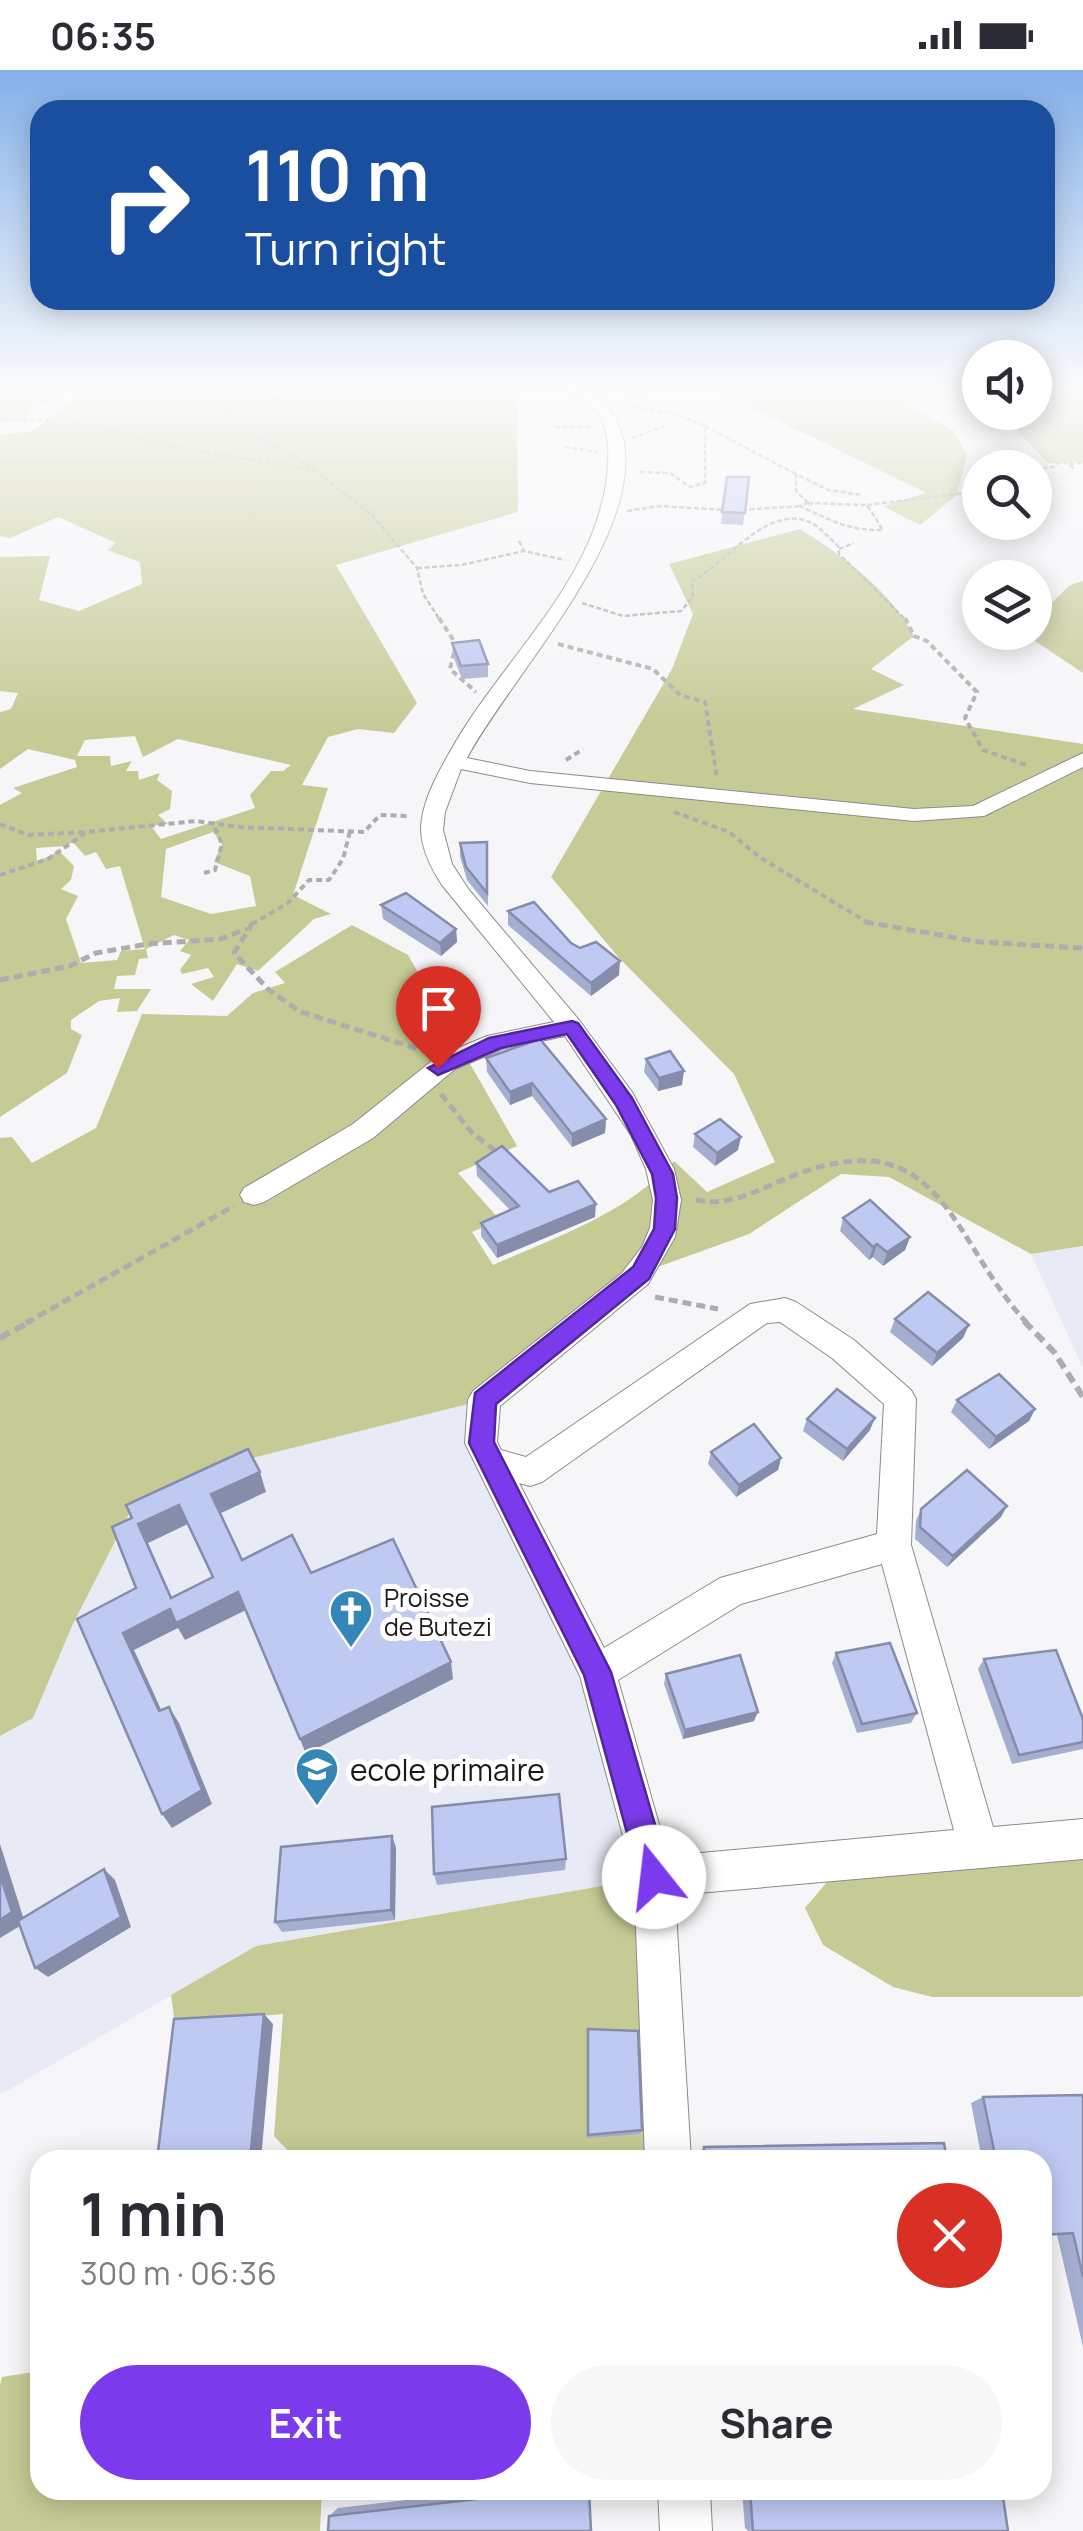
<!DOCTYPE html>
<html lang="en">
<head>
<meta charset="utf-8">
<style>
  body { margin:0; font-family:Manrope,sans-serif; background:#f7f7f7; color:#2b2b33; height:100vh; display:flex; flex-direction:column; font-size:38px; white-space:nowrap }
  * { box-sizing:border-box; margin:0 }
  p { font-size:32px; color:#7c7c81 }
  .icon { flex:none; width:55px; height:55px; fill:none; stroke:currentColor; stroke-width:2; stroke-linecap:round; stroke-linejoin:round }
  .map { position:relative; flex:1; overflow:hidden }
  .panel { position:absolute; left:30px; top:2080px; width:1022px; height:350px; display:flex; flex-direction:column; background:#fff; border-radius:30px; box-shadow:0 5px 25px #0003 }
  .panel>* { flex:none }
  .guide { position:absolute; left:30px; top:30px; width:1025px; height:210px; border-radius:30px; box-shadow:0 5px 25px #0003; background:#1a4fa0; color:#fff; overflow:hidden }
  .controls { position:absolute; left:962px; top:270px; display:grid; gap:20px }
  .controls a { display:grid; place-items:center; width:90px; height:90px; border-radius:50%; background:#fff; box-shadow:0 5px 25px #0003; font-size:50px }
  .pin { position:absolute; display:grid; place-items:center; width:85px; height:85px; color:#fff; margin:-102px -42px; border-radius:50% 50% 50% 0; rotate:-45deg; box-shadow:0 0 10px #0007 }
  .pin .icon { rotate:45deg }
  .me { position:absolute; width:110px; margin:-55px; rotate:344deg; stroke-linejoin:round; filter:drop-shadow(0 0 8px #0008) }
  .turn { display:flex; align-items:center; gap:35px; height:210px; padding:0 50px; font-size:45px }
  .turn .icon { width:130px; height:130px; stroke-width:2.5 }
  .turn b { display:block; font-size:70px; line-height:85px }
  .round { display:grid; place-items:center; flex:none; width:105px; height:105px; border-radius:52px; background:#f7f7f7 }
  .overview { display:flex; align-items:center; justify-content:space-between; height:170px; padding:0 50px }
  h1 { font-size:60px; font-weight:700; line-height:75px }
  .primary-button { display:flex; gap:20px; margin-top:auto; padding:20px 50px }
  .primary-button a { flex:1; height:115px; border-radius:60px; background:#7c3aed; color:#fff; font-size:40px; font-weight:700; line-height:115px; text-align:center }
  .primary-button a+a { background:#f7f7f7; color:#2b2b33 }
  .status { display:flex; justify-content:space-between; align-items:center; height:70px; padding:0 50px; background:#fff; direction:ltr }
  .status svg { height:28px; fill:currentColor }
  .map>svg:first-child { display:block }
</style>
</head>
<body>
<div class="status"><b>06:35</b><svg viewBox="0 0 49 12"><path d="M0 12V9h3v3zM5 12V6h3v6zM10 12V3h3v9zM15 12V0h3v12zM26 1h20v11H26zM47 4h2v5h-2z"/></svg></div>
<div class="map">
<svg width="1083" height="2461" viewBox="0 0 1083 2461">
  <rect width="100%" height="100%" fill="#f6f6f9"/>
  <g fill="#e8ebf5">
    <path d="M 1083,1176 L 1083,1298 L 1031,1184 Z"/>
    <path d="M 484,1330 L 479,1371 L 597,1602 L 654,1807 L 256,1876 L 0,2025 L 0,1666 L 33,1648 L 72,1556 L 129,1444 L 256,1387 Z"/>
  </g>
  <g fill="#c6ca95" fill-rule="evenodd">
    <path d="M 0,317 L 63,317 L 63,320 L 50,335 L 35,335 L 26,350 L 0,351 Z"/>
    <path d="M 88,317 L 419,317 L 517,325 L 518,442 L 336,495 L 417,633 L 394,663 L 358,659 L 328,667 L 302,715 L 328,718 L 293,825 L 331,844 L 314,849 L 258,901 L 237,894 L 213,931 L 191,914 L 214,907 L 208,898 L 182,904 L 180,900 L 191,885 L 180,881 L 189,870 L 174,865 L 146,879 L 148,888 L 139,889 L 135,905 L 117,906 L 114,919 L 151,919 L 137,941 L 117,942 L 120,928 L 99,931 L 71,950 L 71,959 L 82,965 L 67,1003 L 0,1047 L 0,735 L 22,723 L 13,718 L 77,697 L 75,690 L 28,679 L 0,699 L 0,642 L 11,639 L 18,623 L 0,621 L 0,487 L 50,486 L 39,530 L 79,541 L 142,514 L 140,492 L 107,480 L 116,473 L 58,447 L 10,468 L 0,466 L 0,365 L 33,361 ZM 135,666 L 143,687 L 178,669 L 291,695 L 283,701 L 271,701 L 250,725 L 255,738 L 161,769 L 151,756 L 168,754 L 158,745 L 170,739 L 172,721 L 157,710 L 160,703 L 139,710 L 138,701 L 126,701 L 132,691 L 111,696 L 110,686 L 77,686 L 85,670 ZM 213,762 L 222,774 L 214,792 L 250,806 L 256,836 L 211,844 L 161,827 L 166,779 ZM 73,772 L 85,786 L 96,782 L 106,799 L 120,796 L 145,879 L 121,881 L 117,890 L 81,893 L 66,849 L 78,826 L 61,819 L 71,810 L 74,796 L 59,781 L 37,792 L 36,778 L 66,776 Z"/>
    <path d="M 710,317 L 980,317 L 980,338 L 956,325 L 905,334 L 954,361 L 967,386 L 956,426 L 920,455 L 883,436 L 926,423 Z"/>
    <path d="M 1035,317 L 1083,317 L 1083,392 L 1048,393 L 1014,358 L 987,343 L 1035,342 Z"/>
    <path d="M 800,459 C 842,485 891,521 914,566 L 871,599 L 904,615 L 853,639 L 1083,674 L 1083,1176 L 1031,1184 L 889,1107 L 841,1104 L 749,1164 L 641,1203 L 484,1330 L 256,1387 L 129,1444 L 72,1556 L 33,1648 L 0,1666 L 0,1068 L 12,1067 L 32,1093 L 96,1058 L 142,944 L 227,946 L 253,923 L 285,913 L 275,902 L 352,855 L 408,885 L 517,1076 L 458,1103 L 500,1150 L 472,1162 L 493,1195 C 556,1167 628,1143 674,1091 L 707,1122 L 775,1092 L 734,1004 L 620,889 L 551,807 L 672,599 L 693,544 L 669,494 Z"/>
    <path d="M 1083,511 L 1083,603 L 1023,563 L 1035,562 L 1035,549 L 1070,515 Z"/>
    <path d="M 1083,1787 L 1083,1926 L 1079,1927 L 932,1927 L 893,1917 L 823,1875 L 805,1838 L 827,1812 L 858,1799 Z"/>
    <path d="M 654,1807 L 668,2090 L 297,2090 L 274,2066 L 283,1944 L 175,1954 L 171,1925 L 256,1876 Z"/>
    <path d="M 40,2301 L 40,2420 L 212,2420 L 219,2430 L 227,2420 L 322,2420 L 320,2461 L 0,2461 L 0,2315 L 2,2307 Z"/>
  </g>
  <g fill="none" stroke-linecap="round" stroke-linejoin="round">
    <g stroke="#8a8b8d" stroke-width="2">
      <g id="street">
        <path d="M 560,317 C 585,317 604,326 616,349 C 665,447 510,605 467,688 L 530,701 L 914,739 L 973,736 L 1083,683 L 1083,697 L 984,746 L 914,751 L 530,713 L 461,699 L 445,742 L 443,760 L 452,794 L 469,820 L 579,950 L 632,1022 L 674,1099 L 681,1130 L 675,1167 L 648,1214 L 500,1336 L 497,1372 L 501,1380 L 526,1387 L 750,1234 L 785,1228 L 796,1232 L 854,1270 L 911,1320 L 916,1329 L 911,1475 L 993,1757 L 1083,1749 L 1083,1789 L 675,1825 L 691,2090 L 645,2090 L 634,1807 L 580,1606 L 465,1373 L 468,1330 L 473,1321 L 622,1203 L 642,1177 L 650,1158 L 653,1130 L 646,1099 L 631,1065 L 565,966 L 502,979 L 455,999 L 373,1068 L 264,1132 L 254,1135 L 244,1132 L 240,1125 L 244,1118 L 353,1054 L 437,987 L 487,966 L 554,952 L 442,815 C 431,798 421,779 421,758 C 422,731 438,703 451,680 C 503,587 602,506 608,394 C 609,377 608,357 597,342 C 588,329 572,326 560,317 ZM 780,1252 L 832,1288 L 884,1334 L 877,1464 L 720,1508 L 604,1578 L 519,1413 L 530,1416 L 542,1412 L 767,1253 ZM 882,1494 L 954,1760 L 668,1786 L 618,1610 L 741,1534 Z"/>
        <path d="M 658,2420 L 710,2420 L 712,2461 L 660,2461 Z"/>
      </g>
    </g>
    <g stroke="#8a8b8d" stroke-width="3">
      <path id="secondary" d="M 239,317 L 309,317 L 275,327 Z"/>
    </g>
    <g stroke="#adadaf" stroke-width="2.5" stroke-dasharray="5 2.5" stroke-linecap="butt">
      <path d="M 198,317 L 226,338 L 244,360 L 295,386 L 371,444 L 417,498 L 423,524 L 440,550"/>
      <path d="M 618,333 L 658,317"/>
      <path d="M 620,334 L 675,344 L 705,356 L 705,413 L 690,417 L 670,403 L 638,402"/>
      <path d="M 0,351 L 63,349 L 177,378 L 304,398"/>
      <path d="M 705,356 L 796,404"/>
      <path d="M 555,357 L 590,357"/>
      <path d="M 632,368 L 667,355"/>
      <path d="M 565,377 L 598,382"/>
      <path d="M 1069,394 L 1083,393"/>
      <path d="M 1035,399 L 1053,397 L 1062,391 L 1074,398"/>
      <path d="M 808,433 L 796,421 L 796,404 L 828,420 L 862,425"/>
      <path d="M 808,433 L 867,435 L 883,460 C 850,461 829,450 800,436 Z"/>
      <path d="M 867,435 L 980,421"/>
      <path d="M 742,440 L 800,436"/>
      <path d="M 627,441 L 659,436 L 726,440"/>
      <path d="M 519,471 L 524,481"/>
      <path d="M 839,479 L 854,473"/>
      <path d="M 417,498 L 461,495 L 524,481 L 565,490"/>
      <path d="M 582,533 L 623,546 L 681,541 L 693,527 L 692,511 C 726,494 765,436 807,451 C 819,455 829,468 838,476 L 839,484 L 906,550"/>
    </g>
    <g stroke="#adadaf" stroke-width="4" stroke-dasharray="6 4" stroke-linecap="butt">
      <path d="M 439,548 L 456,574 L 450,599 L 476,622"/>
      <path d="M 905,548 L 914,566 L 927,571 L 977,622 L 965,648 L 983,680 L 1029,696"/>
      <path d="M 558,574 L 653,599 L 680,625 L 705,632 L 717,708"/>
      <path d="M 566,690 L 583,679"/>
      <path d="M 674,742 L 729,762 L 761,788 L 870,854"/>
      <path d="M 0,754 L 28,765 L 84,762"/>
      <path d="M 204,803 L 215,800 L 222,774 L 213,753"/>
      <path d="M 0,805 L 48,789 L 87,762 L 196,751 L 238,757 L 364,762 L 380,745 L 410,746"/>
      <path d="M 252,854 L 288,833 L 309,810 L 329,810 L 343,789 L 350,761"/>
    </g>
    <g stroke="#adadaf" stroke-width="5" stroke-dasharray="9 5" stroke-linecap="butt">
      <path d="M 253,852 L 234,883 L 269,920 L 301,942 L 425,981"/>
      <path d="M 865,852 L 980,872 L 1083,878"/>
      <path d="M 0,910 L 70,896 L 96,883 L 148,874 L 220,869 L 247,859"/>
      <path d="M 441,1024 L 473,1064 L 500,1084"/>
      <path d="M 696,1130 C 733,1138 764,1116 798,1104 C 943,1050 951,1172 1027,1253"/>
      <path d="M 655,1227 L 718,1239"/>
      <path d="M 26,1253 L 234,1136"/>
    </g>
    <g stroke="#adadaf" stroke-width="6" stroke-dasharray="11 6" stroke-linecap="butt">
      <path d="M 1024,1251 L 1054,1282 L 1083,1327"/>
      <path d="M 0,1268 L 31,1251"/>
    </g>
    <use href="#street" fill="#fff" fill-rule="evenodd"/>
    <use href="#secondary" fill="#fad7f0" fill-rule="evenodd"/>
  </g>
  <g fill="#a4aed1">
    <path d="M 727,407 L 749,407 L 743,455 L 721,454 Z"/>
    <path d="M 452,573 L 488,594 L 488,607 L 462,609 L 453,586 Z"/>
    <path d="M 487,772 L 488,836 L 467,810 L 460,786 L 460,773 Z"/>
    <path d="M 381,835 L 456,859 L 457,872 L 441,886 L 383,849 Z"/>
    <path d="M 508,841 L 571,873 L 619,905 L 591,926 L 508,855 Z"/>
    <path d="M 486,988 L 606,1049 L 605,1063 L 572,1077 L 532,1026 L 510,1035 L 487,1002 Z"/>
    <path d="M 646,989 L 682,1015 L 658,1021 L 644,1002 Z"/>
    <path d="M 695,1064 L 738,1080 L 715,1096 L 693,1077 Z"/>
    <path d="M 476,1093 L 549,1122 L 595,1147 L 497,1188 L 481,1166 L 481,1153 L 510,1140 L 477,1106 Z"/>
    <path d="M 843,1148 L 910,1167 L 905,1180 L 883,1196 L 873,1187 L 869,1190 L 840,1161 Z"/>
    <path d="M 895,1249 L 963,1268 L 932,1296 L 890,1262 Z"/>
    <path d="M 957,1330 L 1035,1339 L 1029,1351 L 989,1379 L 951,1342 Z"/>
    <path d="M 807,1349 L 870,1360 L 843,1391 L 803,1361 Z"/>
    <path d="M 711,1382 L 781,1388 L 778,1400 L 736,1427 L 708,1394 Z"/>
    <path d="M 921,1439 L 1001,1447 L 947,1497 L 915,1469 L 916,1451 Z"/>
    <path d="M 836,1583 L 917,1643 L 911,1653 L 857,1663 L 832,1593 Z"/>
    <path d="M 984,1589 L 1083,1649 L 1083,1679 L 1012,1694 L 978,1599 Z"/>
    <path d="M 666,1604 L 754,1651 L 683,1669 L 664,1614 Z"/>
    <path d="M 392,1766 L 396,1778 L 395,1850 L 282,1862 L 275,1852 Z"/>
    <path d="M 566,1789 L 565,1800 L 437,1815 L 434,1804 Z"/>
    <path d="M 588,1959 L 642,2060 L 640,2064 L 587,2068 Z"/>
    <path d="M 1083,2025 L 1083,2277 L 1057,2165 L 1042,2166 L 1042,2090 L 982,2090 L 971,2033 L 983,2027 Z"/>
    <path d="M 704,2077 L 947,2090 L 699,2090 L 698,2083 Z"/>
    <path d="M 492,2420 L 589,2420 L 329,2446 L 338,2438 Z"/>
    <path d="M 742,2420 L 1002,2420 L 753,2461 L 748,2461 L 745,2458 Z"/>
  </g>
  <g fill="#868daa">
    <path d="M 456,859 L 457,872 L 441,886 L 440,873 Z"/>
    <path d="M 620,891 L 619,905 L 591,926 L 591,913 Z"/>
    <path d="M 684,1001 L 682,1015 L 658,1021 L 659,1008 Z"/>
    <path d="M 532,1013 L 532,1026 L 510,1035 L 510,1022 Z"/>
    <path d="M 606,1049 L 605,1063 L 572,1077 L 572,1064 Z"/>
    <path d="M 741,1067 L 738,1080 L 715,1096 L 717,1083 Z"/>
    <path d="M 596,1134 L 595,1147 L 497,1188 L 497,1175 Z"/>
    <path d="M 910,1167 L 905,1180 L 883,1196 L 887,1182 Z"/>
    <path d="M 877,1174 L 873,1187 L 869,1190 L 873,1177 Z"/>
    <path d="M 969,1255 L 963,1268 L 932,1296 L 937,1283 Z"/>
    <path d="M 1035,1339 L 1029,1351 L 989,1379 L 996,1367 Z"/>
    <path d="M 875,1348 L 870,1360 L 843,1391 L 847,1379 Z"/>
    <path d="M 781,1388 L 778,1400 L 736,1427 L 739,1415 Z"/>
    <path d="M 260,1402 L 266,1422 L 219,1444 L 211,1424 Z"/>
    <path d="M 179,1435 L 188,1454 L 148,1473 L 180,1546 L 138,1454 Z"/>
    <path d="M 1007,1436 L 1001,1447 L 947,1497 L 953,1486 Z"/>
    <path d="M 238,1522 L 246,1540 L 185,1570 L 178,1558 L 134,1580 L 169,1657 L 159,1641 L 123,1563 L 170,1539 Z"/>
    <path d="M 451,1592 L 453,1609 L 306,1684 L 300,1669 Z"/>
    <path d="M 169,1637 L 179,1653 L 212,1734 L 172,1758 L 162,1744 Z"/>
    <path d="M 758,1642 L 754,1651 L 683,1669 L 685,1660 Z"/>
    <path d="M 392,1766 L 396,1778 L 395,1850 L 391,1840 Z"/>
    <path d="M 0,1774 L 25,1853 L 0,1868 Z"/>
    <path d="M 104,1799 L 115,1810 L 131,1857 L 48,1907 L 35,1898 Z"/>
    <path d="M 264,1944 L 273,1954 L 261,2090 L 250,2090 Z"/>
  </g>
  <g fill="#bfcaf3" stroke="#868daa" stroke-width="2.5" fill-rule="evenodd">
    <path d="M 727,407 L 749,407 L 745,443 L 722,442 Z"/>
    <path d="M 479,570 L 488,594 L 461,596 L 452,573 Z"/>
    <path d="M 487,772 L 487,823 L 466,797 L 460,773 Z"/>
    <path d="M 406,823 L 456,859 L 440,873 L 381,835 Z"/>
    <path d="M 534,832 L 571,873 L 580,878 L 596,872 L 620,891 L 591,913 L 508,841 Z"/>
    <path d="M 540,969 L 606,1049 L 572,1064 L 532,1013 L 510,1022 L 486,988 Z"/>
    <path d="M 670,981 L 684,1001 L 659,1008 L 646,989 Z"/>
    <path d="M 720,1049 L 741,1067 L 717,1083 L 695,1064 Z"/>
    <path d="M 502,1076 L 549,1122 L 578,1111 L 596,1134 L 497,1175 L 481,1153 L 519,1136 L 476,1093 Z"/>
    <path d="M 870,1130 L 910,1167 L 887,1182 L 877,1174 L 873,1177 L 843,1148 Z"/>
    <path d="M 928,1222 L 969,1255 L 937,1283 L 895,1249 Z"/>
    <path d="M 999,1304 L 1035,1339 L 996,1367 L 957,1330 Z"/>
    <path d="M 837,1319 L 875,1348 L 847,1379 L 807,1349 Z"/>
    <path d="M 754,1354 L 781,1388 L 739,1415 L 711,1382 Z"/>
    <path d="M 248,1379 L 260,1402 L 211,1424 L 242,1490 L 292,1465 L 311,1503 L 393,1469 L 451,1592 L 300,1669 L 238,1522 L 176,1553 L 170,1539 L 123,1563 L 159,1641 L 169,1637 L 202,1720 L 162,1744 L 77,1549 L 136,1518 L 112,1457 L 132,1448 L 126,1435 ZM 179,1435 L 213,1507 L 171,1528 L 138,1454 Z"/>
    <path d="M 967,1400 L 1007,1436 L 953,1486 L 920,1457 L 921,1439 Z"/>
    <path d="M 890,1573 L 917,1643 L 862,1654 L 836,1583 Z"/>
    <path d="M 1056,1580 L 1083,1649 L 1083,1672 L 1019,1685 L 984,1589 Z"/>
    <path d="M 740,1585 L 758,1642 L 685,1660 L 666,1604 Z"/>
    <path d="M 559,1724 L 566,1789 L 434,1804 L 432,1737 Z"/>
    <path d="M 392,1766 L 391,1840 L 275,1852 L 281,1777 Z"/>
    <path d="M 104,1799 L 121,1847 L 35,1898 L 18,1851 Z"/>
    <path d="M 0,1805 L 12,1842 L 0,1850 Z"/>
    <path d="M 264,1944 L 250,2090 L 157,2090 L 174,1949 Z"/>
    <path d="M 588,1959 L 638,1961 L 642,2060 L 588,2065 Z"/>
    <path d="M 1083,2025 L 1083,2207 L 1073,2163 L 1042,2165 L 1042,2090 L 996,2090 L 983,2027 Z"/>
    <path d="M 944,2073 L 947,2090 L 705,2090 L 704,2077 Z"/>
    <path d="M 555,2420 L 589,2420 L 591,2461 L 328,2461 L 329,2446 Z"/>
    <path d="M 750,2420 L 1002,2420 L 1008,2461 L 753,2461 Z"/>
  </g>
  <linearGradient id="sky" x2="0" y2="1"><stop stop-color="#83b0e8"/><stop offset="0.48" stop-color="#fbfbfc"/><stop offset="1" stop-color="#fbfbfc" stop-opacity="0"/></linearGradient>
  <rect width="1083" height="662" fill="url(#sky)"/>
  <path fill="#7c3aed" stroke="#51269a" stroke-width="2.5" d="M 572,951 L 578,953 L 632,1028 L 673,1104 L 677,1128 L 675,1159 L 649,1209 L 496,1334 L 494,1372 L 611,1602 L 670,1807 L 665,1818 L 654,1822 L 644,1818 L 639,1807 L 584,1605 L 469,1373 L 475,1323 L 633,1197 L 654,1159 L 656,1128 L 652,1104 L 616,1035 L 567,964 L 501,978 L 438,1005 L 428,998 L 489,968 Z"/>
  <defs>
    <g id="church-pin" transform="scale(2.25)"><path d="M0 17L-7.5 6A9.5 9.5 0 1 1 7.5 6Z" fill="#3486b7" stroke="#fff"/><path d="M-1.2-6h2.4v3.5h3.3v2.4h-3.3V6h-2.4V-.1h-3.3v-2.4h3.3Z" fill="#fff"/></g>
    <g id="school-pin" transform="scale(2.25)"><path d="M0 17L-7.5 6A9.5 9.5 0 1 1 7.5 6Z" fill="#3486b7" stroke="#fff"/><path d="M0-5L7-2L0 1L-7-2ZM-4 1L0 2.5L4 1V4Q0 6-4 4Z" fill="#fff"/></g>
  </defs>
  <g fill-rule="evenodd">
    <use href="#church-pin" x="351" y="1541"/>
    <use href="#school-pin" x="317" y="1699"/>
  </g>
  <g text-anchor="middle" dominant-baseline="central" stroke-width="10" stroke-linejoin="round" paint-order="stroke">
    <g font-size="25" fill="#19191a" stroke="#fff" text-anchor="start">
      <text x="384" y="1527">Proisse<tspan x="384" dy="29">de Butezi</tspan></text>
    </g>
    <g font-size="30" fill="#19191a" stroke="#fff" text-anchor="start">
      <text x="350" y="1699">ecole primaire</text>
    </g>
  </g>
</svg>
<div class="controls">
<a><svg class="icon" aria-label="sound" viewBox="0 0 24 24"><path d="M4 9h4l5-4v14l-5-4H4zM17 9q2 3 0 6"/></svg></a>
<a><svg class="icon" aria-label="search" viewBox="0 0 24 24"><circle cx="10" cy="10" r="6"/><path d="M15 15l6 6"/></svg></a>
<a><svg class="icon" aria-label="layers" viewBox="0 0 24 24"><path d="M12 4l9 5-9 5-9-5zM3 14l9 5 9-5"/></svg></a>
</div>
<div class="pin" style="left:438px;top:998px;background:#d93025"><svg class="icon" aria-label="arrive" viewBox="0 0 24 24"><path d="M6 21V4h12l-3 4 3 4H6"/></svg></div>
<svg class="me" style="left:654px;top:1807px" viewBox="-20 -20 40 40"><circle r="19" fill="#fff"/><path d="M0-13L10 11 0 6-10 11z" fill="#7c3aed"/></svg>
<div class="guide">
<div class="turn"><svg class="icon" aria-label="right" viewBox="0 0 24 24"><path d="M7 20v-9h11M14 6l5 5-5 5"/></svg><div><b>110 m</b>Turn right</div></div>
</div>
<section class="panel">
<div class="overview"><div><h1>1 min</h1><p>300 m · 06:36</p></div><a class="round" style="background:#d93025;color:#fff"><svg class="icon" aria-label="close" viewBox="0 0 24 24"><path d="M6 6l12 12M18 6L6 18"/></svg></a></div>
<div class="primary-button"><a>Exit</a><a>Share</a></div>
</section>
</div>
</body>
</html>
